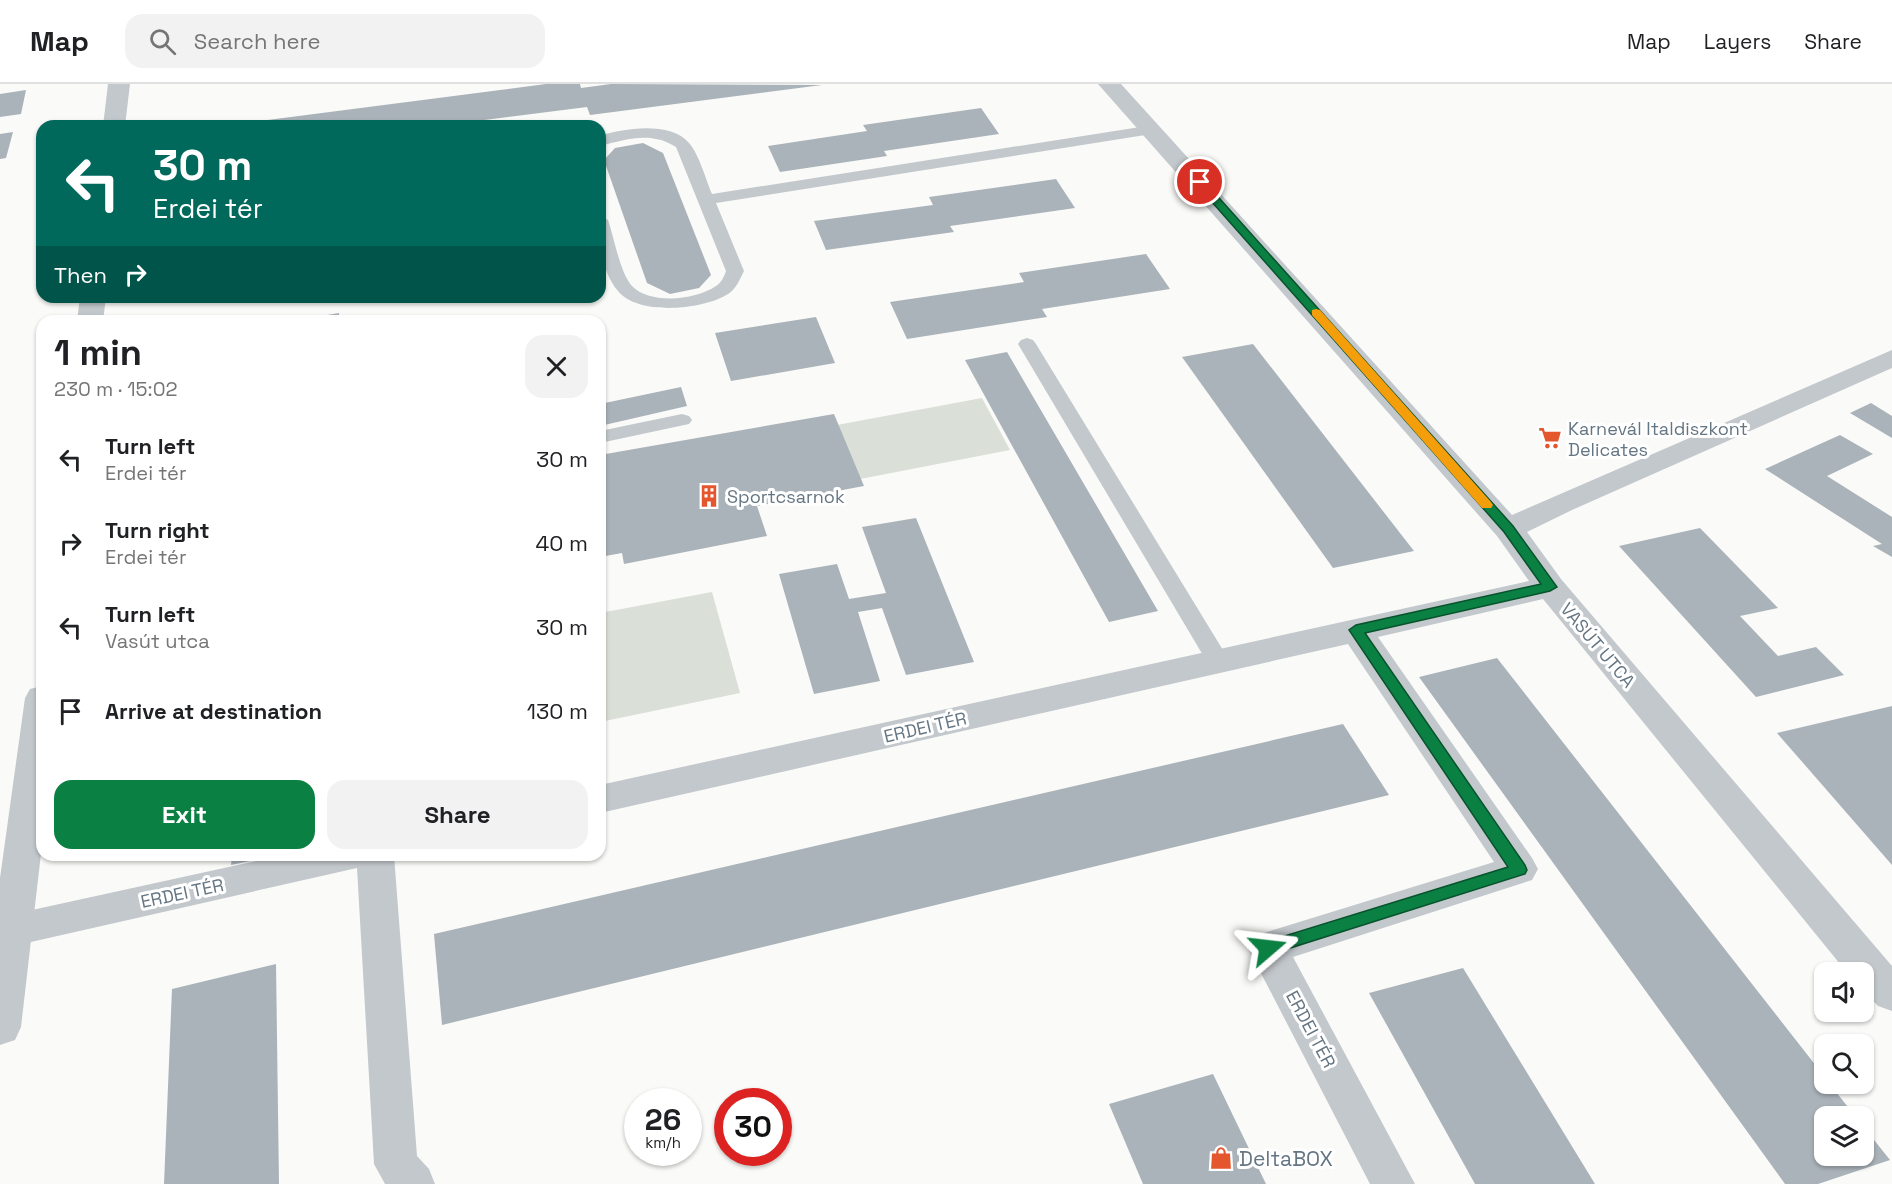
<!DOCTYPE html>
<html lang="en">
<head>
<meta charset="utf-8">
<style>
  body { margin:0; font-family:"Space Grotesk",sans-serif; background:#f2f2f2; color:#202124; height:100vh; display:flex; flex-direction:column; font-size:22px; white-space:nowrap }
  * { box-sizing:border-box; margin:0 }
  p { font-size:20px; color:#757577 }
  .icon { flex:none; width:33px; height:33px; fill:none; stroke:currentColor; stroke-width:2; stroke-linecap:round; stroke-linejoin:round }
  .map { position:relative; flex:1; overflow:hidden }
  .details { position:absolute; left:36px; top:231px; width:570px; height:546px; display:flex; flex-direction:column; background:#fff; border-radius:18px; box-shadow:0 2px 4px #0004 }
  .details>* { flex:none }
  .banner { position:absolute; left:36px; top:36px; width:570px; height:183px; border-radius:18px; box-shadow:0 2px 4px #0004; background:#00695c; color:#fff; overflow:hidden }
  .tools { position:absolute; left:1814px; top:878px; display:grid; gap:12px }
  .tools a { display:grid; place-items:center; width:60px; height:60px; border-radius:12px; background:#fff; box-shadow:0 2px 4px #0004; font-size:30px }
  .speed { position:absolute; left:624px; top:1004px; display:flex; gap:12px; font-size:30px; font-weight:700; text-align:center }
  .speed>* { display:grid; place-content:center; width:78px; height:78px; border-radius:50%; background:#fff; box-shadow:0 2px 4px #0004; line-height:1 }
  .speed small { font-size:15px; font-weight:400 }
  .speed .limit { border:9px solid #d22; background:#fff; color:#111 }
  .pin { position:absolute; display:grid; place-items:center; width:51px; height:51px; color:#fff; margin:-26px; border:3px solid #fff; border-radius:50%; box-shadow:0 2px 6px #0007 }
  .me { position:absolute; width:66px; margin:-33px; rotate:73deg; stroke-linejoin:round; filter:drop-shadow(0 0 4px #0008) }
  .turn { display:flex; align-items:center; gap:21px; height:126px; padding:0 18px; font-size:27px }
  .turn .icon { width:78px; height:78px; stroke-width:2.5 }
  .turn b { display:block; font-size:42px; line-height:51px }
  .then { display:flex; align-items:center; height:57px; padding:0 18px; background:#0003; gap:12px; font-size:22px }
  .round { display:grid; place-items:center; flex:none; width:63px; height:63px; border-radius:18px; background:#f2f2f2 }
  .headline { display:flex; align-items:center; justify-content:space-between; height:102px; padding:0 18px }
  h1 { font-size:36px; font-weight:600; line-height:45px }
  .button { display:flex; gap:12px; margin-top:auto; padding:12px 18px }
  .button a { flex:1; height:69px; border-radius:18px; background:#0b8043; color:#fff; font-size:24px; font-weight:600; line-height:69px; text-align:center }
  .button a+a { background:#f2f2f2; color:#202124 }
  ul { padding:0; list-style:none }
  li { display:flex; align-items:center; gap:18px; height:84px; padding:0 18px }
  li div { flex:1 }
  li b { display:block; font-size:22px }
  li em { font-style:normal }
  header { display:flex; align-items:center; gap:36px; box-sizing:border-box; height:84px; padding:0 30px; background:#fff; border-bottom:2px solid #e0e0e0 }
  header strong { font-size:28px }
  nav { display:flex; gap:33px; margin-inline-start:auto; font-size:21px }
  .search { width:420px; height:54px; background:#f2f2f2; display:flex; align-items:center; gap:15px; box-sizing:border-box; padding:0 21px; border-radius:18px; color:#757577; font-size:22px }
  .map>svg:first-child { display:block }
</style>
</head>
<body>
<header>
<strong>Map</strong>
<div class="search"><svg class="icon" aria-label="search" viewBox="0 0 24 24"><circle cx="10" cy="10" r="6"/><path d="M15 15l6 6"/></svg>Search here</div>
<nav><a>Map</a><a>Layers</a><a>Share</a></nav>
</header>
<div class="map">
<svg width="1892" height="1100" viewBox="0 0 1892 1100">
  <rect width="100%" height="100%" fill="#fafaf8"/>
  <g fill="#dadfd7">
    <path d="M 982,314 L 1010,366 L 860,395 L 837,341 Z"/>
    <path d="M 712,508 L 740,609 L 600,638 L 600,529 Z"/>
  </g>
  <g fill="#aab3b9">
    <path d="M 546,0 L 580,0 L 581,4 L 611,0 L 822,1 L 590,31 L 587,23 L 437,42 L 222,42 Z"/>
    <path d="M 26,6 L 21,30 L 0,33 L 0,10 Z"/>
    <path d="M 981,24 L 999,50 L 884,67 L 887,72 L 780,88 L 768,62 L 867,47 L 863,41 Z"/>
    <path d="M 13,48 L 6,74 L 0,75 L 0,50 Z"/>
    <path d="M 643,59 L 663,69 L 711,191 L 699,204 L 670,210 L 647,199 L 604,76 L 615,64 Z"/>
    <path d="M 1056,95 L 1075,124 L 950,142 L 954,148 L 826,166 L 814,137 L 933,121 L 929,113 Z"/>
    <path d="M 1146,170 L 1170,205 L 1042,225 L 1047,233 L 907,255 L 890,218 L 1024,198 L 1019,189 Z"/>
    <path d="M 339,229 L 339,237 L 298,237 L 298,236 Z"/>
    <path d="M 816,233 L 835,279 L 731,297 L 715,249 Z"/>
    <path d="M 1253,260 L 1414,467 L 1333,484 L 1182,273 Z"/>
    <path d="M 1007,268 L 1158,527 L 1109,538 L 965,276 Z"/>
    <path d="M 681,303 L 687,322 L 600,342 L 600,320 Z"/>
    <path d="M 1871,319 L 1892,332 L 1892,354 L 1850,329 Z"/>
    <path d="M 834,330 L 864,402 L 757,422 L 767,452 L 624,480 L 622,469 L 600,473 L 600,387 L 603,387 L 600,371 Z"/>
    <path d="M 1840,351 L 1873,370 L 1827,392 L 1892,433 L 1892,473 L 1873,462 L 1882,460 L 1765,385 Z"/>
    <path d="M 916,434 L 974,578 L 906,591 L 882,524 L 858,528 L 880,597 L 814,610 L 779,490 L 837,480 L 849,515 L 886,509 L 862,443 Z"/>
    <path d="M 1700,444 L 1778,524 L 1740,532 L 1778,572 L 1816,563 L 1844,591 L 1756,613 L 1619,462 Z"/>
    <path d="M 1497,574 L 1824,992 L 1824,999 L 1829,999 L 1855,1032 L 1824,1032 L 1824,1071 L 1863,1071 L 1863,1042 L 1890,1076 L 1818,1100 L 1785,1100 L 1419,593 Z"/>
    <path d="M 1892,622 L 1892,781 L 1777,649 Z"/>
    <path d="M 1343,640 L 1389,711 L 442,941 L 434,850 Z"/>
    <path d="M 232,771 L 274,771 L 274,772 L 231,781 Z"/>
    <path d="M 276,880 L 279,1100 L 164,1100 L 172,905 Z"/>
    <path d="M 1463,884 L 1595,1100 L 1475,1100 L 1369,909 Z"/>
    <path d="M 1213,990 L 1266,1100 L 1143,1100 L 1109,1020 Z"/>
  </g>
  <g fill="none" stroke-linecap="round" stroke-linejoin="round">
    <g fill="#c3c8cc" fill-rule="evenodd">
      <path d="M 1153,41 L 1158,43 L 1161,46 L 1158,49 L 716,119 L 744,187 C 740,195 736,205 728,210 C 703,226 638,232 618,207 C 600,186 600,157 600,131 L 608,136 C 614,153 620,189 632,202 C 650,221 696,216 716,202 C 721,199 724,193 726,187 L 676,63 C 651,47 627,55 600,62 L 600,52 C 623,44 671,37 689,59 C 699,70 706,96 712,110 Z"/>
      <path d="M 1027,254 L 1033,256 L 1036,260 L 1226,571 L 1229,577 L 1226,583 L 1218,585 L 1210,583 L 1018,260 L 1021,256 Z"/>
      <path d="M 682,330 L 689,332 L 692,336 L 689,340 L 600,359 L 600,347 Z"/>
    </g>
    <g fill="#c3c8cc" fill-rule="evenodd">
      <path d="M 1098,0 L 1121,0 L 1512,431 L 1892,266 L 1892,284 L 1572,426 L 1527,448 L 1561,495 L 1892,882 L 1892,927 L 1878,922 L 1863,906 L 1863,888 L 1847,888 L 1840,880 L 1543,515 L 1378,553 L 1532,774 L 1538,785 L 1532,796 L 1293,873 L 1415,1100 L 1370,1100 L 1248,864 L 1254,852 L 1494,778 L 1348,560 L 600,729 L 600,701 L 1529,497 L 1497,452 Z"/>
      <path d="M 284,771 L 394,771 L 417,1072 L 429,1085 L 435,1100 L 385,1100 L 374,1080 L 357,784 L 0,865 L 0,833 Z"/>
    </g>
    <g fill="#c3c8cc" fill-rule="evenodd">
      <path d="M 108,0 L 130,0 L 125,42 L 103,42 Z"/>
      <path d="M 80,213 L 106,213 L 103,237 L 77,237 Z"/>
      <path d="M 42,602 L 42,761 L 21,943 L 15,956 L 0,961 L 0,794 L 25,614 L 30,605 Z"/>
    </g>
  </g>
  <path fill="#0b8043" stroke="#07532c" stroke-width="1.5" d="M 1200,95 L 1203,96 L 1513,442 L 1557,503 L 1550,507 L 1365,549 L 1525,781 L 1527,786 L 1525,790 L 1268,871 L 1262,869 L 1260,864 L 1262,859 L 1508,783 L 1349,546 L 1356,541 L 1541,500 L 1504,448 L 1196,100 L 1195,98 Z"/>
  <path fill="#f59e0b" d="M 1316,225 L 1320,226 L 1491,418 L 1493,421 L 1491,424 L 1482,424 L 1312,231 L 1312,226 Z"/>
  <defs>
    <g id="supermarket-bare" transform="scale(1.8)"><path d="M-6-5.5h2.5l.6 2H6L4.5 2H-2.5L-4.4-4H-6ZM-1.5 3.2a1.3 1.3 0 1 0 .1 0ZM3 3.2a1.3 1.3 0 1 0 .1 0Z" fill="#e4572e" stroke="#fff" stroke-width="2.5" paint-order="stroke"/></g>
    <g id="building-bare" transform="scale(1.8)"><path d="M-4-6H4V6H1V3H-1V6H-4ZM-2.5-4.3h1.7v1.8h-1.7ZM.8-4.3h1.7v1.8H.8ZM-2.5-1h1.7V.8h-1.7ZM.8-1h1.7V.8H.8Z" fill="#e4572e" stroke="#fff" stroke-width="2.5" paint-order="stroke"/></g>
    <g id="shop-bare" transform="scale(1.8)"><path d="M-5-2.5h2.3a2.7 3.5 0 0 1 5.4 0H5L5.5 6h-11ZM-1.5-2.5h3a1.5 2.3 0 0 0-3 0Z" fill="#e4572e" stroke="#fff" stroke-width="2.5" paint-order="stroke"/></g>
  </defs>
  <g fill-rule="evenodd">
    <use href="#supermarket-bare" x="1550" y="354"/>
    <use href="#building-bare" x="709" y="412"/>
    <use href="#shop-bare" x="1221" y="1074"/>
  </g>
  <g text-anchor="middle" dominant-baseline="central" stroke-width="6" stroke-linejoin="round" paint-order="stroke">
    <g font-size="18" fill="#657683" stroke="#fff" text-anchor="start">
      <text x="1568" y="344">Karnevál Italdiszkont<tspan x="1568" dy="21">Delicates</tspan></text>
      <text x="727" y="412">Sportcsarnok</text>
    </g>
    <g font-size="18" fill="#657683" stroke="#fff">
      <text transform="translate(1598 561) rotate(50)">VASÚT UTCA</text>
      <text transform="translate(925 643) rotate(-13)">ERDEI TÉR</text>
      <text transform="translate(182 809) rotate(-12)">ERDEI TÉR</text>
      <text transform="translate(1311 945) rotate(62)">ERDEI TÉR</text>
    </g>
    <g font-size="21" fill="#657683" stroke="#fff" text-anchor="start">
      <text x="1239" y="1074">DeltaBOX</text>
    </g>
  </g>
</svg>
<div class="tools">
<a><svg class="icon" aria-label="sound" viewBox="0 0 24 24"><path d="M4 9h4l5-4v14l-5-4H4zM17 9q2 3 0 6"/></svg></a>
<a><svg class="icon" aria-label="search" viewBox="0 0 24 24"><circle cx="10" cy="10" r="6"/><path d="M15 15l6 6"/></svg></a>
<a><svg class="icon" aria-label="layers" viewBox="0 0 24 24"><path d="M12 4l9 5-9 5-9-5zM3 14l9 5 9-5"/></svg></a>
</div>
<div class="speed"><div>26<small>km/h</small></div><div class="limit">30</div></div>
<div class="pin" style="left:1200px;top:98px;background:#d93025"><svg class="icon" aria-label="arrive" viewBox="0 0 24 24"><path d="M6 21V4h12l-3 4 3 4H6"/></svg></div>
<svg class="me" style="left:1268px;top:864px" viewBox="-20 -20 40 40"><path d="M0-17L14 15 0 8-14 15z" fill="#0b8043" stroke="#fff" stroke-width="4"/></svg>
<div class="banner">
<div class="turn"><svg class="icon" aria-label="left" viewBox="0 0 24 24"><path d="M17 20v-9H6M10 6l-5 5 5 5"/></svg><div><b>30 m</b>Erdei tér</div></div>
<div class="then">Then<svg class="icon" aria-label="right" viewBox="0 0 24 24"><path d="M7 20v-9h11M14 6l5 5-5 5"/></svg></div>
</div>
<section class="details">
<div class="headline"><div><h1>1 min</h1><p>230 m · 15:02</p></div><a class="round"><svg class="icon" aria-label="close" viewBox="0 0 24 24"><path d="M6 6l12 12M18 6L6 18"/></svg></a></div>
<ul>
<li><svg class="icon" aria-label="left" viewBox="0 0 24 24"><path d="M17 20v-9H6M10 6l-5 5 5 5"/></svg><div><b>Turn left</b><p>Erdei tér</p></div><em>30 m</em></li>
<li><svg class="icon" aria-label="right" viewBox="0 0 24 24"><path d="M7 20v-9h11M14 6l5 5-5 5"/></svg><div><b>Turn right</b><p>Erdei tér</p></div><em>40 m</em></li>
<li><svg class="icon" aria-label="left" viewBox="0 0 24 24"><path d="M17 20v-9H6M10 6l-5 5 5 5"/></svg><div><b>Turn left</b><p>Vasút utca</p></div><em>30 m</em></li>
<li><svg class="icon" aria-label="arrive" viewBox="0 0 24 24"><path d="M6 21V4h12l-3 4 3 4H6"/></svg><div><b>Arrive at destination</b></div><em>130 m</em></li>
</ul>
<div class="button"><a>Exit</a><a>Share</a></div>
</section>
</div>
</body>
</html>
